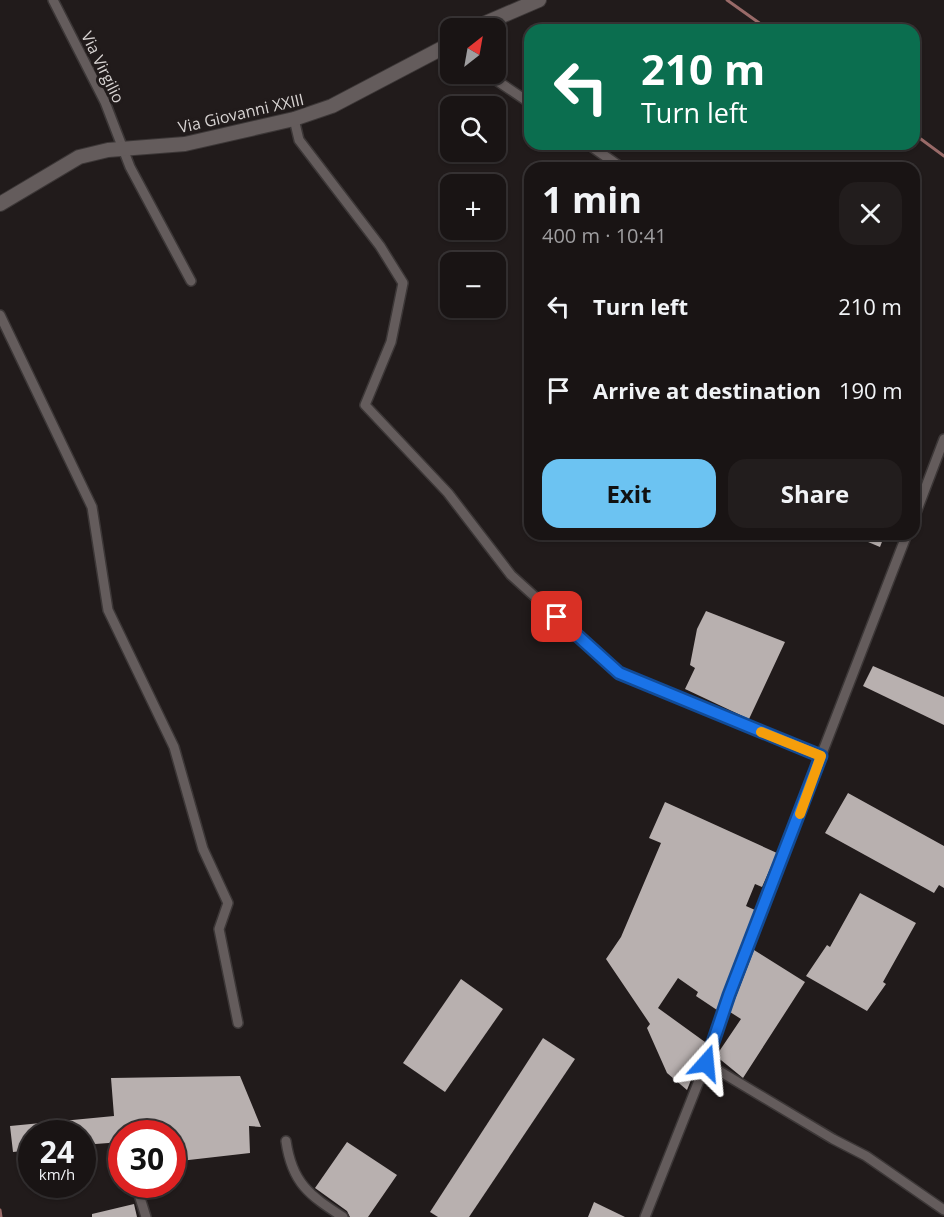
<!DOCTYPE html>
<html lang="en">
<head>
<meta charset="utf-8">
<style>
  body { margin:0; font-family:"Open Sans",sans-serif; background:#221d1d; color:#f1f3f6; height:100vh; display:flex; flex-direction:column; font-size:22px; white-space:nowrap }
  * { box-sizing:border-box; margin:0 }
  p { font-size:20px; color:#9f9ea0 }
  .icon { flex:none; width:33px; height:33px; fill:none; stroke:currentColor; stroke-width:2; stroke-linecap:round; stroke-linejoin:round }
  .map { position:relative; flex:1; overflow:hidden }
  .drawer { position:absolute; left:524px; top:162px; width:396px; height:378px; display:flex; flex-direction:column; background:#191414; border-radius:18px; box-shadow:0 2px 4px #0004,0 0 0 2px #373334 }
  .drawer>* { flex:none }
  .top-card { position:absolute; left:524px; top:24px; width:396px; height:126px; border-radius:18px; box-shadow:0 2px 4px #0004,0 0 0 2px #373334; background:#0b6e4f; color:#fff; overflow:hidden }
  .needle { width:39px; rotate:31deg }
  .buttons { position:absolute; left:440px; top:18px; display:grid; gap:12px }
  .buttons a { display:grid; place-items:center; width:66px; height:66px; border-radius:12px; background:#191414; box-shadow:0 2px 4px #0004,0 0 0 2px #373334; font-size:30px }
  .speed { position:absolute; left:18px; top:1120px; display:flex; gap:12px; font-size:30px; font-weight:700; text-align:center }
  .speed>* { display:grid; place-content:center; width:78px; height:78px; border-radius:50%; background:#191414; box-shadow:0 2px 4px #0004,0 0 0 2px #373334; line-height:1 }
  .speed small { font-size:15px; font-weight:400 }
  .speed .limit { border:9px solid #d22; background:#fff; color:#111 }
  .pin { position:absolute; display:grid; place-items:center; width:51px; height:51px; color:#fff; margin:-26px; border-radius:12px; box-shadow:0 3px 9px #0006 }
  .me { position:absolute; width:66px; margin:-33px; rotate:18deg; stroke-linejoin:round; filter:drop-shadow(0 0 4px #0008) }
  .turn { display:flex; align-items:center; gap:21px; height:126px; padding:0 18px; font-size:27px }
  .turn .icon { width:78px; height:78px; stroke-width:2.5 }
  .turn b { display:block; font-size:42px; line-height:51px }
  .round { display:grid; place-items:center; flex:none; width:63px; height:63px; border-radius:18px; background:#221d1d }
  .summary { display:flex; align-items:center; justify-content:space-between; height:102px; padding:0 18px }
  h1 { font-size:36px; font-weight:700; line-height:45px }
  .cta { display:flex; gap:12px; margin-top:auto; padding:12px 18px }
  .cta a { flex:1; height:69px; border-radius:18px; background:#6cc3f2; color:#111; font-size:24px; font-weight:700; line-height:69px; text-align:center }
  .cta a+a { background:#221d1d; color:#f1f3f6 }
  ul { padding:0; list-style:none }
  li { display:flex; align-items:center; gap:18px; height:84px; padding:0 18px }
  li div { flex:1 }
  li b { display:block; font-size:22px }
  li em { font-style:normal }
  .map>svg:first-child { display:block }
</style>
</head>
<body>
<div class="map">
<svg width="944" height="1217" viewBox="0 0 944 1217">
  <rect width="100%" height="100%" fill="#211b1b"/>
  <g fill="none" stroke-linecap="round" stroke-linejoin="round">
    <g stroke="#996a68" stroke-width="3">
      <path d="M 727,0 L 769,30"/>
      <path d="M 914,134 L 944,156"/>
      <path d="M 0,1210 L 1,1217"/>
    </g>
  </g>
  <g fill="#b8b0af">
    <path d="M 849,534 L 885,534 L 880,547 Z"/>
    <path d="M 706,611 L 785,642 L 749,719 L 685,689 L 695,668 L 690,665 L 697,629 Z"/>
    <path d="M 873,666 L 944,697 L 944,725 L 863,686 Z"/>
    <path d="M 848,793 L 944,846 L 944,888 L 939,885 L 934,893 L 825,833 Z"/>
    <path d="M 665,802 L 777,853 L 762,887 L 755,884 L 746,906 L 755,910 L 717,1010 L 696,996 L 698,992 L 678,978 L 658,1008 L 705,1042 L 701,1048 L 703,1050 L 687,1090 L 667,1073 L 647,1028 L 650,1024 L 606,959 L 621,937 L 661,843 L 649,838 Z"/>
    <path d="M 860,893 L 916,923 L 883,982 L 886,984 L 867,1011 L 806,976 L 827,945 L 830,947 Z"/>
    <path d="M 754,950 L 805,982 L 743,1078 L 716,1056 L 741,1019 L 730,1012 Z"/>
    <path d="M 461,979 L 503,1009 L 445,1092 L 403,1063 Z"/>
    <path d="M 543,1038 L 575,1059 L 469,1217 L 438,1217 L 430,1212 Z"/>
    <path d="M 240,1076 L 261,1127 L 249,1126 L 250,1153 L 180,1161 L 179,1156 L 172,1157 L 172,1134 L 122,1134 L 122,1142 L 82,1145 L 82,1134 L 32,1134 L 32,1150 L 13,1152 L 10,1126 L 114,1116 L 111,1078 Z"/>
    <path d="M 347,1142 L 397,1175 L 368,1217 L 350,1217 L 347,1211 L 315,1188 Z"/>
    <path d="M 594,1202 L 625,1217 L 588,1217 Z"/>
    <path d="M 134,1204 L 137,1217 L 92,1217 L 92,1214 Z"/>
  </g>
  <g fill="none" stroke-linecap="round" stroke-linejoin="round">
    <g stroke="#3c3737" stroke-width="12">
      <g id="minor">
        <path d="M 53,0 L 105,102 L 130,167 L 191,281"/>
        <path d="M 487,74 L 530,103"/>
        <path d="M 294,119 L 299,140 L 380,246 L 403,283 L 391,342 L 365,405 L 448,493 L 511,575 L 619,673 L 821,756 L 729,995 L 706,1063 L 833,1139 L 866,1156 L 944,1210"/>
        <path d="M 588,144 L 622,168"/>
        <path d="M 0,315 L 92,507 L 108,610 L 174,747 L 203,849 L 228,903 L 219,929 L 238,1023"/>
        <path d="M 914,518 L 944,439"/>
        <path d="M 821,756 L 907,534"/>
        <path d="M 286,1141 C 292,1183 309,1195 343,1217"/>
        <path d="M 136,1185 L 146,1217"/>
        <path d="M 645,1217 L 706,1063"/>
      </g>
    </g>
    <g stroke="#3c3737" stroke-width="16">
      <g id="secondary">
        <path d="M 474,28 L 539,0"/>
        <path d="M 0,204 L 79,157 L 108,150 L 185,144 L 294,119 L 332,106 L 450,44"/>
      </g>
    </g>
    <use href="#minor" stroke="#645c5c" stroke-width="9"/>
    <use href="#secondary" stroke="#645c5c" stroke-width="14"/>
  </g>
  <g fill="none" stroke-linecap="round" stroke-linejoin="round">
    <g stroke="#114b97" stroke-width="15">
      <path id="route" d="M 557,617 L 619,673 L 821,756 L 729,995 L 706,1063"/>
    </g>
    <use href="#route" stroke="#1a73e8" stroke-width="10"/>
    <path stroke="#f59e0b" stroke-width="10" d="M 761,732 L 821,756 L 800,814"/>
  </g>
  <g text-anchor="middle" dominant-baseline="central" stroke-width="6" stroke-linejoin="round" paint-order="stroke">
    <g font-size="16" fill="#d7d3d2" stroke="#211b1b">
      <text transform="translate(103 67) rotate(64)">Via Virgilio</text>
      <text transform="translate(241 113) rotate(-13)">Via Giovanni XXIII</text>
    </g>
  </g>
</svg>
<div class="buttons">
<a><svg class="needle" viewBox="-14 -14 28 28"><path d="M0-13l5 13h-10z" fill="#e53935"/><path d="M0 13l5-13h-10z" fill="#9f9ea0"/></svg></a>
<a><svg class="icon" aria-label="search" viewBox="0 0 24 24"><circle cx="10" cy="10" r="6"/><path d="M15 15l6 6"/></svg></a>
<a>+</a>
<a>−</a>
</div>
<div class="speed"><div>24<small>km/h</small></div><div class="limit">30</div></div>
<div class="pin" style="left:557px;top:617px;background:#d93025"><svg class="icon" aria-label="arrive" viewBox="0 0 24 24"><path d="M6 21V4h12l-3 4 3 4H6"/></svg></div>
<svg class="me" style="left:706px;top:1063px" viewBox="-20 -20 40 40"><path d="M0-17L14 15 0 8-14 15z" fill="#1a73e8" stroke="#fff" stroke-width="4"/></svg>
<div class="top-card">
<div class="turn"><svg class="icon" aria-label="left" viewBox="0 0 24 24"><path d="M17 20v-9H6M10 6l-5 5 5 5"/></svg><div><b>210 m</b>Turn left</div></div>
</div>
<section class="drawer">
<div class="summary"><div><h1>1 min</h1><p>400 m · 10:41</p></div><a class="round"><svg class="icon" aria-label="close" viewBox="0 0 24 24"><path d="M6 6l12 12M18 6L6 18"/></svg></a></div>
<ul>
<li><svg class="icon" aria-label="left" viewBox="0 0 24 24"><path d="M17 20v-9H6M10 6l-5 5 5 5"/></svg><div><b>Turn left</b></div><em>210 m</em></li>
<li><svg class="icon" aria-label="arrive" viewBox="0 0 24 24"><path d="M6 21V4h12l-3 4 3 4H6"/></svg><div><b>Arrive at destination</b></div><em>190 m</em></li>
</ul>
<div class="cta"><a>Exit</a><a>Share</a></div>
</section>
</div>
</body>
</html>
